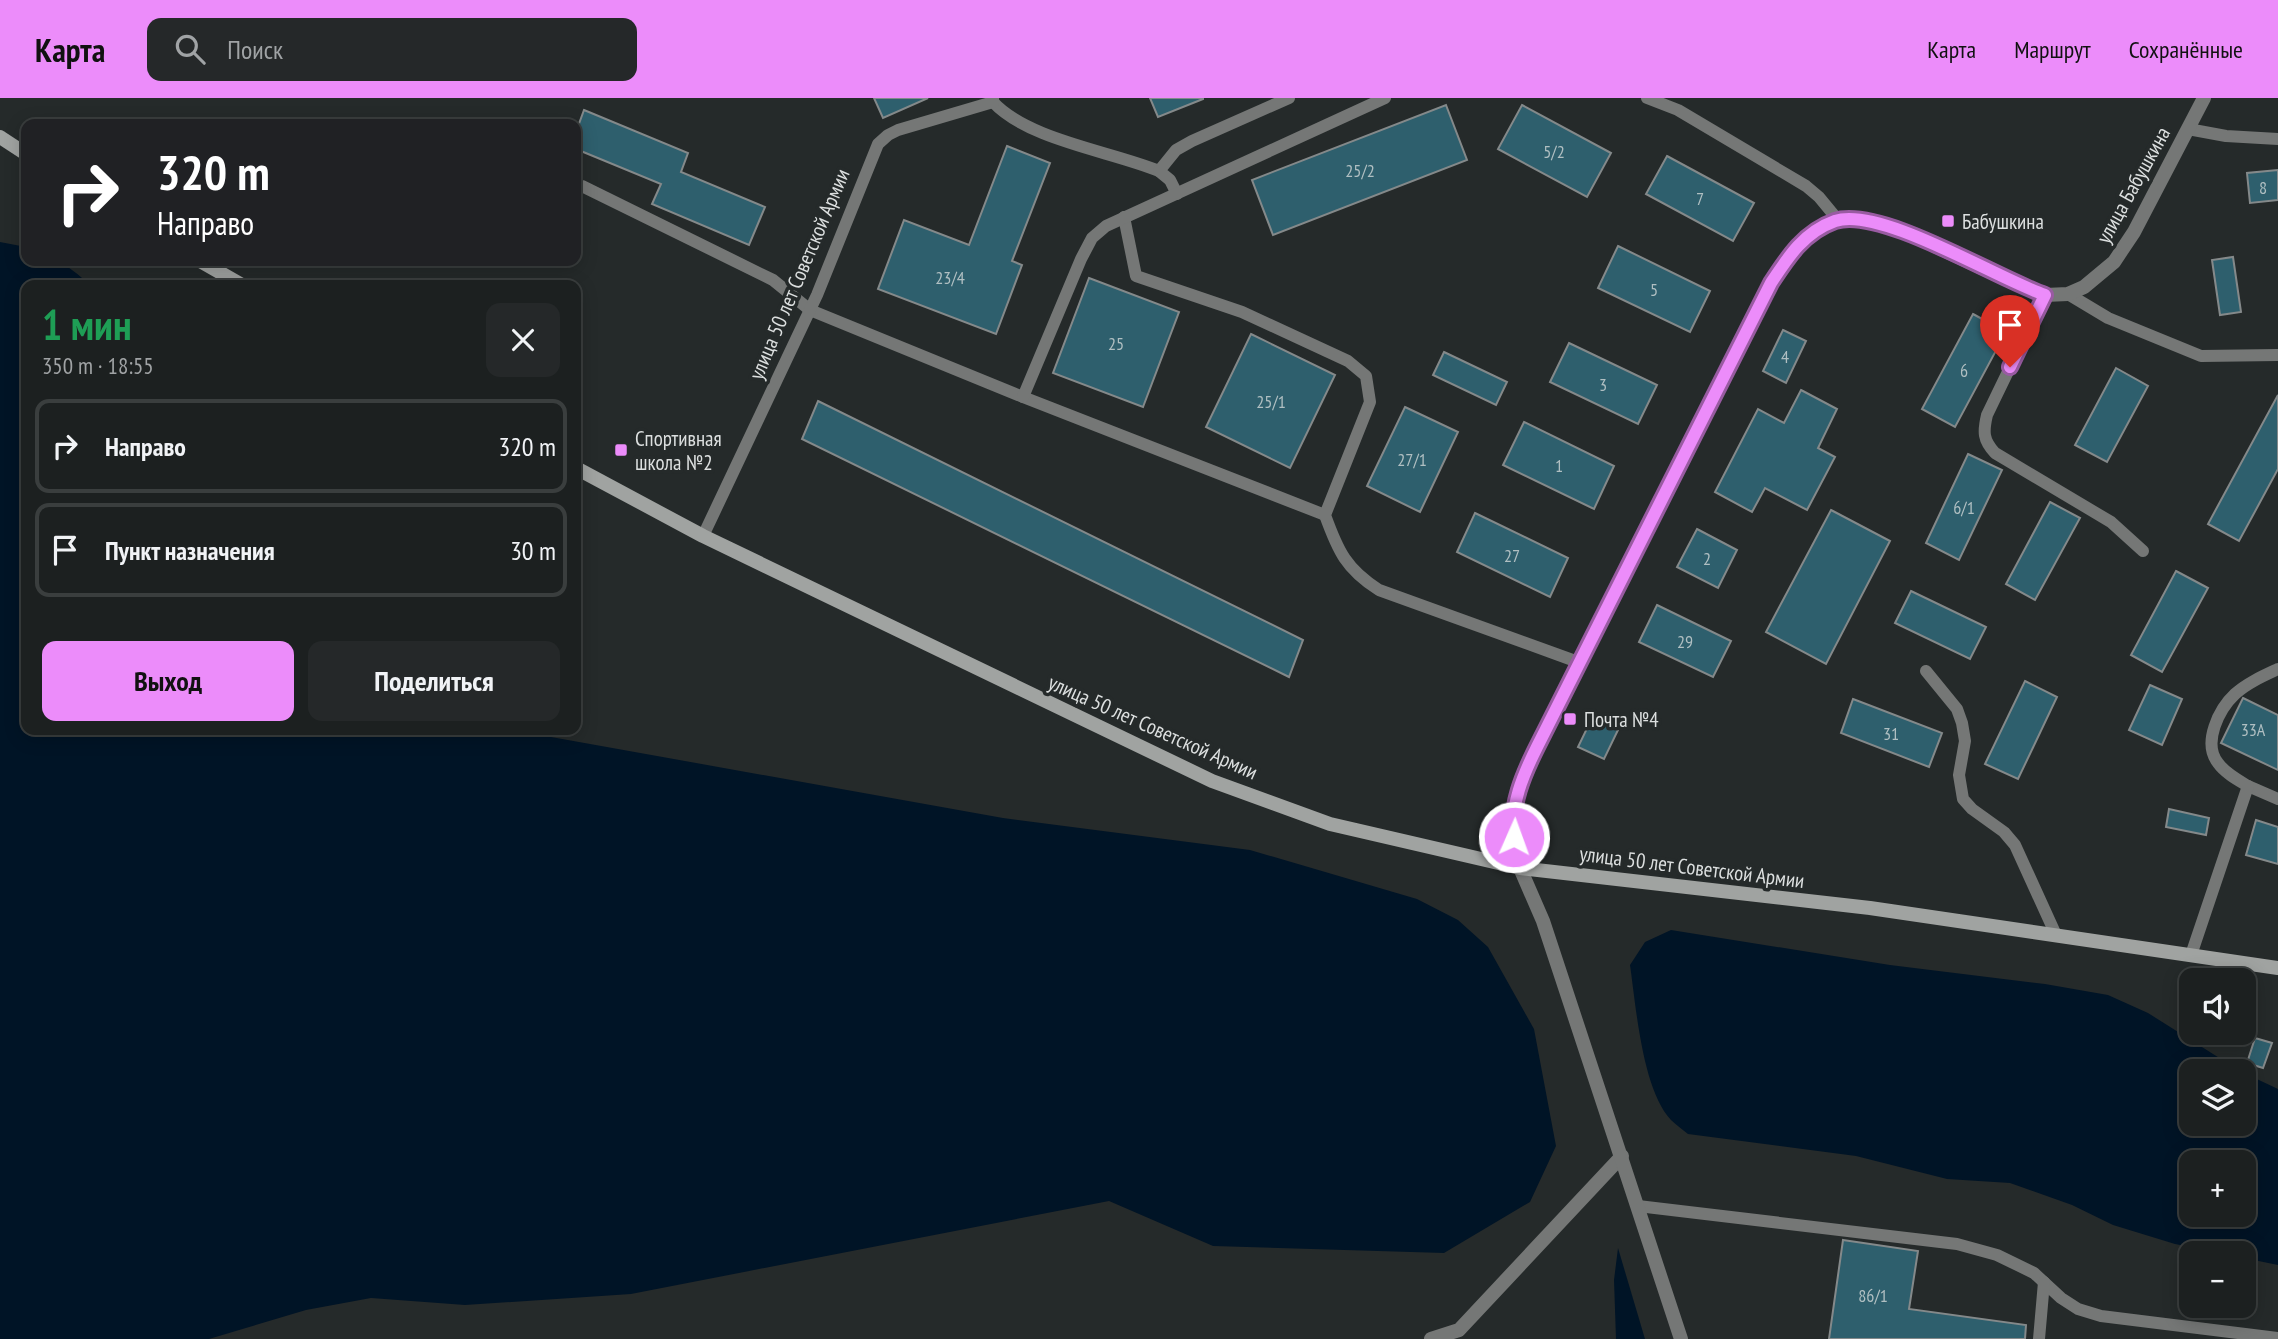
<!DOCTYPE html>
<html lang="ru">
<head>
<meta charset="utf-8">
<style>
  body { margin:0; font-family:"PT Sans Narrow",sans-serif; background:#252829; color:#f1f3f6; height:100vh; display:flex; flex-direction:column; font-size:26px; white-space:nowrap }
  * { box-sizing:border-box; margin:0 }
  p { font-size:23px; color:#a0a3a5 }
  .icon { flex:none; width:38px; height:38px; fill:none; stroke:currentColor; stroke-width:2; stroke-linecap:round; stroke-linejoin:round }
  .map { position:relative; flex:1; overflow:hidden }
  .sheet { position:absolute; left:21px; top:182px; width:560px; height:455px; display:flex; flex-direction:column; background:#1c2020; border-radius:14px; box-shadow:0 4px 18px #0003,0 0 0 2px #3a3e3e }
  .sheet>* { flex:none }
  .banner { position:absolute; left:21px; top:21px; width:560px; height:147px; border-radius:14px; box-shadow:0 4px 18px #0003,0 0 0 2px #3a3e3e; background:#202124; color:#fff; overflow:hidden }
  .tools { position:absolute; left:2179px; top:870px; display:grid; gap:14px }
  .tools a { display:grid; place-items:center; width:77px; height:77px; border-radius:14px; background:#1c2020; box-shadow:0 4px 18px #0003,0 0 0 2px #3a3e3e; font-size:35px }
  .pin { position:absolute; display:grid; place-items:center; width:60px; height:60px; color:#fff; margin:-72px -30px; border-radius:50% 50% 50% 0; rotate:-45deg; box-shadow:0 0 7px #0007 }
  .pin .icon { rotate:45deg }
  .me { position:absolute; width:77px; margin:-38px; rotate:2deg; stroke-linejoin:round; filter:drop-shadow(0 0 5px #0008) }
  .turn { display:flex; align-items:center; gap:24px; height:147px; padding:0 21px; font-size:32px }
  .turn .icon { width:91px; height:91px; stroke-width:2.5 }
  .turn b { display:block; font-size:49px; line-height:60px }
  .round { display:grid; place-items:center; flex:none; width:74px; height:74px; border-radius:14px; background:#252829 }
  .head { display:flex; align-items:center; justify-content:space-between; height:119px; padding:0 21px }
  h1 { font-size:42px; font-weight:700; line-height:52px; color:#1e9e55 }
  .primary-button { display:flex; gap:14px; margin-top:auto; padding:14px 21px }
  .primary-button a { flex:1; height:80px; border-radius:14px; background:#ec8cfa; color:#111; font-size:28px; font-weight:700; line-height:80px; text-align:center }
  .primary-button a+a { background:#252829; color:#f1f3f6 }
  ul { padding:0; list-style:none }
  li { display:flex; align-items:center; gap:21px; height:94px; margin:0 14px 10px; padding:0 7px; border:4px solid #3a3e3e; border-radius:14px }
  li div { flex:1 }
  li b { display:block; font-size:26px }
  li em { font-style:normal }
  header { display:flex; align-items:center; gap:42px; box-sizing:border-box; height:98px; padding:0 35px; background:#ec8cfa; color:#111 }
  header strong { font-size:33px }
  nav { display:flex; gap:38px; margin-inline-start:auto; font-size:24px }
  .search { width:490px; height:63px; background:#252829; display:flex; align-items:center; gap:18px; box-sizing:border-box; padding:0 24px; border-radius:14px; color:#a0a3a5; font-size:26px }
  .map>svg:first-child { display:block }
</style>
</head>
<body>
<header>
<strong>Карта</strong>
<div class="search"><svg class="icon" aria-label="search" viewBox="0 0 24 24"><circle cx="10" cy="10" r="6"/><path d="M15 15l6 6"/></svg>Поиск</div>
<nav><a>Карта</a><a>Маршрут</a><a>Сохранённые</a></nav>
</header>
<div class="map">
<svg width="2278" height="1241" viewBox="0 0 2278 1241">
  <rect width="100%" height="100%" fill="#252a2a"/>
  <g fill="#001426" fill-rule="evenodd">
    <path d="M 0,144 L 26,149 L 26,163 C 62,163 63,163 90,187 L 26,187 L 26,632 L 512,632 L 1003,720 L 1250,752 L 1417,801 L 1458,822 L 1488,849 L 1534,931 L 1556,1048 L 1530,1104 L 1444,1155 L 1213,1148 L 1109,1103 L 631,1196 L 465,1207 L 371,1200 L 306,1212 L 209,1241 L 0,1241 Z"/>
    <path d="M 1671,832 L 1890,867 L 2045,886 L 2108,897 L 2148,915 L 2240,973 L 2191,973 L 2191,1026 L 2244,1026 L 2244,975 L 2278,991 L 2278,1167 L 2244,1160 L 2244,1155 L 2220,1155 L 2175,1146 L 2113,1127 L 2072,1107 L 2010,1085 L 1947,1081 L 1856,1058 L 1688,1036 C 1682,1031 1676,1027 1671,1022 C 1642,991 1636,908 1630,867 L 1645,844 ZM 2191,1064 L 2244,1064 L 2244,1116 L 2191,1116 Z"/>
    <path d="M 1618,1150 L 1645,1241 L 1616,1241 L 1614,1182 Z"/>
  </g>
  <g fill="#2e5f6d" stroke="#84898a" stroke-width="2">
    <path d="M 874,0 L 928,0 L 883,20 Z"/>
    <path d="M 1150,0 L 1203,0 L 1203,1 L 1158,19 Z"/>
    <path d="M 1446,7 L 1467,62 L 1273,137 L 1252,82 Z"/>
    <path d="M 1522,7 L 1611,55 L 1587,99 L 1498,51 Z"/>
    <path d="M 584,12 L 688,55 L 681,74 L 765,109 L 749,147 L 652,106 L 661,86 L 576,51 L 576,34 Z"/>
    <path d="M 1007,48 L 1050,65 L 1012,163 L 1022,167 L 996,236 L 878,191 L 904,122 L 969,147 Z"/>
    <path d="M 1667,58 L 1754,105 L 1733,143 L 1646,96 Z"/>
    <path d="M 2278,72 L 2278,102 L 2250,105 L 2247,75 Z"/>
    <path d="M 1618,148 L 1710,193 L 1690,234 L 1598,190 Z"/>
    <path d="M 2233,159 L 2241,214 L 2220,217 L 2212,162 Z"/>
    <path d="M 1089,180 L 1179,214 L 1143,309 L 1053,275 Z"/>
    <path d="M 1973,216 L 2006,234 L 1955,329 L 1922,311 Z"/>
    <path d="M 1783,232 L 1806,243 L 1786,285 L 1763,273 Z"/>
    <path d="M 1251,236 L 1335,277 L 1290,370 L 1206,329 Z"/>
    <path d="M 1569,245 L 1657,287 L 1638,326 L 1550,284 Z"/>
    <path d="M 1444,254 L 1507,284 L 1496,307 L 1433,277 Z"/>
    <path d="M 2116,270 L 2148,288 L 2107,364 L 2075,347 Z"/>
    <path d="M 1801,292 L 1837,311 L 1818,350 L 1835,359 L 1807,412 L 1765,390 L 1752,414 L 1715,394 L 1758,311 L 1784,325 Z"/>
    <path d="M 2278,297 L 2278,371 L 2239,443 L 2208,426 Z"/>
    <path d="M 818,303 L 1303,542 L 1289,579 L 802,341 Z"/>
    <path d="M 1405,309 L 1458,334 L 1420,414 L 1367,388 Z"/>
    <path d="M 1524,324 L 1614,368 L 1594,411 L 1503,367 Z"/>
    <path d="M 1968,356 L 2002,372 L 1959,462 L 1926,445 Z"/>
    <path d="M 2050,404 L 2080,420 L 2035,502 L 2006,486 Z"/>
    <path d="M 1831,412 L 1890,443 L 1826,566 L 1766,534 Z"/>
    <path d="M 1475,415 L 1568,460 L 1550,499 L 1457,454 Z"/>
    <path d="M 1697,431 L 1737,452 L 1718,490 L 1677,469 Z"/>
    <path d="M 2176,473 L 2208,490 L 2162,574 L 2131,557 Z"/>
    <path d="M 1911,493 L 1986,529 L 1970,561 L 1895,525 Z"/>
    <path d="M 1657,507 L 1731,543 L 1713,579 L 1639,544 Z"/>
    <path d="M 2025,583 L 2057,599 L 2018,681 L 1985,666 Z"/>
    <path d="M 2150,587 L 2182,601 L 2162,647 L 2129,632 Z"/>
    <path d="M 2243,600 L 2278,617 L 2278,672 L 2221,645 Z"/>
    <path d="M 1853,601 L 1942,635 L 1929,669 L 1841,635 Z"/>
    <path d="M 1592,620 L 1618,632 L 1604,661 L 1578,649 Z"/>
    <path d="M 2169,711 L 2209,720 L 2206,737 L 2166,729 Z"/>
    <path d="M 2256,722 L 2278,729 L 2278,766 L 2246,757 Z"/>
    <path d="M 2255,940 L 2272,945 L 2263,970 L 2247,965 Z"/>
    <path d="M 1843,1142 L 1918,1153 L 1909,1211 L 2026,1227 L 2025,1241 L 1829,1241 Z"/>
  </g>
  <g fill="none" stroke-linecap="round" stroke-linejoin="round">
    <g stroke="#757776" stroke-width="12">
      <path d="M 1647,0 L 1678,12 L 1806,88 L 1819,99 L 1838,122"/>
      <path d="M 993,4 C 1028,42 1110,53 1159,73"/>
      <path d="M 2188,31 L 2226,38 L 2278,41"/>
      <path d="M 582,88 L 773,182 L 810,212 L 1023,299 L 1325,417"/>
      <path d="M 1177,96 L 1170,82 L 1159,73 L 1176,52 L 1192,43 L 1289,0"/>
      <path d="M 1124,119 L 1136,178 L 1242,214 L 1348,263 L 1366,278 L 1370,304 L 1325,417 C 1338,453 1346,471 1379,492 L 1578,564"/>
      <path d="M 2068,196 L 2108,220 L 2201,258 L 2278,257"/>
      <path d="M 2045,197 L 1987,317 C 1983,334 1983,342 1995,355 L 2111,424 L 2143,453"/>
      <path d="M 1023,299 L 1081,161 L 1092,140 L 1106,128 L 1385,0"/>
      <path d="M 703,438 L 817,197 L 878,46 L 888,37 L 898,32 L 993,4 L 993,0"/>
      <path d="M 1926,573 L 1957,611 L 1962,625 L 1965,643 L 1959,677 L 1963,701 L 1972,711 L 2004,734 L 2015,747 L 2056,837"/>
      <path d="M 2248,688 L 2278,701"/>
      <path d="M 2191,857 L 2248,688 C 2238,682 2225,675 2218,665 C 2202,645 2219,611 2235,596 C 2247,585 2263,578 2278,571"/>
      <path d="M 1638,1108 L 1957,1146 L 1997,1157 L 2034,1175 L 2061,1200 L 2078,1211 L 2101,1218 L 2278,1240"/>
      <path d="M 2039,1241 L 2044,1184"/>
    </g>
    <path stroke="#757776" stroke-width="14" d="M 1431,1241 L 1459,1232 L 1622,1058"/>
    <path stroke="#757776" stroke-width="14" d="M 1681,1241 L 1543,823 L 1520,770 L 1512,721 L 1526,670 L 1771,185 L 1791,154 L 1817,132 L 1838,122 L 1869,122 L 1892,128 L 2020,188 L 2045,197 L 2068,196 L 2084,189 L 2114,164 L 2134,134 L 2204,0"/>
    <g stroke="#a0a3a1" stroke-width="14">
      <path d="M 0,39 L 26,56"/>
      <path d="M 200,163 L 242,187"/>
      <path d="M 576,370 L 703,438 L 1212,683 L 1330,726 L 1520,770 L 1870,810 L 2278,870"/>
    </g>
  </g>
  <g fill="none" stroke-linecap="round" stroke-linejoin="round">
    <g stroke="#995ba2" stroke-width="18">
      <path id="route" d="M 1514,739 C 1510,707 1523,677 1537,649 L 1771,185 C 1788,159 1804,134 1835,123 C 1880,108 1996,180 2045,197 L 2010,269"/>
    </g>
    <use href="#route" stroke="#ec8cfa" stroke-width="12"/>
  </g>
  <g fill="#ec8cfa" stroke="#252a2a" stroke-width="2.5">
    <rect x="1941" y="116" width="14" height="14" rx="3.5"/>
    <rect x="614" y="345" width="14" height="14" rx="3.5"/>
    <rect x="1563" y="614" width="14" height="14" rx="3.5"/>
  </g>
  <g text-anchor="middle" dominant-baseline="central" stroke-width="7" stroke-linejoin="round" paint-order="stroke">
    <g font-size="18" fill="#b0bfc2">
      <text x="1554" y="53">5/2</text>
      <text x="1360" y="72">25/2</text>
      <text x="2263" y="89">8</text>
      <text x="1700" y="100">7</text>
      <text x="950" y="179">23/4</text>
      <text x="1654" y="191">5</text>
      <text x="1116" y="245">25</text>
      <text x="1785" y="258">4</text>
      <text x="1964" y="272">6</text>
      <text x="1603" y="286">3</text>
      <text x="1271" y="303">25/1</text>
      <text x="1412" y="361">27/1</text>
      <text x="1559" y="367">1</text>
      <text x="1964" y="409">6/1</text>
      <text x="1512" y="457">27</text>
      <text x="1707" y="460">2</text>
      <text x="1685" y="543">29</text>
      <text x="2253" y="631">33А</text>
      <text x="1891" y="635">31</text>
      <text x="1873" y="1197">86/1</text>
    </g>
    <g font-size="21" fill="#dcdfdf" stroke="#252a2a">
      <text transform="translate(2133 87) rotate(-61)">улица Бабушкина</text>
      <text transform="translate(799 176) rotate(-67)">улица 50 лет Советской Армии</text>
      <text transform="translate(1153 629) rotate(24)">улица 50 лет Советской Армии</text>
      <text transform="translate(1692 769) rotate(7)">улица 50 лет Советской Армии</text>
    </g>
    <g font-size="21" fill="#dcdfdf" stroke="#252a2a" text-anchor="start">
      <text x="1962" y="123">Бабушкина</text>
      <text x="635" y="340">Спортивная<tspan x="635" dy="24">школа №2</tspan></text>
      <text x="1584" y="621">Почта №4</text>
    </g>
  </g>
</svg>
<div class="tools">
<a><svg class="icon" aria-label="sound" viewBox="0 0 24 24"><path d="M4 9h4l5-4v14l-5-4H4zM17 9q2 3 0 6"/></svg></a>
<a><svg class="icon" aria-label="layers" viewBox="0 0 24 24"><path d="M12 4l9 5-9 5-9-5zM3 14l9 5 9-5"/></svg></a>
<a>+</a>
<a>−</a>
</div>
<div class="pin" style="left:2010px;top:269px;background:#d93025"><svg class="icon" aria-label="arrive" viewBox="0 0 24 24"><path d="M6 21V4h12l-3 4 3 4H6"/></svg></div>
<svg class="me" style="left:1514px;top:739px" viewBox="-20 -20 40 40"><circle r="17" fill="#ec8cfa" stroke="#fff" stroke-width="3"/><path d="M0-11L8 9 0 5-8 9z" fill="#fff"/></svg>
<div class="banner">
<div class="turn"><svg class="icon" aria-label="right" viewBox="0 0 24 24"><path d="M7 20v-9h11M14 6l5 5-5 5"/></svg><div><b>320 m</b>Направо</div></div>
</div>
<section class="sheet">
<div class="head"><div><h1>1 мин</h1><p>350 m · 18:55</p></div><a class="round"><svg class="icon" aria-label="close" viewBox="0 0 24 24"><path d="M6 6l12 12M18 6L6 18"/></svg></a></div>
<ul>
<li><svg class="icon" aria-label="right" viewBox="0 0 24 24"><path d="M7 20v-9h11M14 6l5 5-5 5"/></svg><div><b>Направо</b></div><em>320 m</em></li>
<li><svg class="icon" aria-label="arrive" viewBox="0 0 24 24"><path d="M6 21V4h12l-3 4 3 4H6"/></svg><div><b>Пункт назначения</b></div><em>30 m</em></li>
</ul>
<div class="primary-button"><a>Выход</a><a>Поделиться</a></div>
</section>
</div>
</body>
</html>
